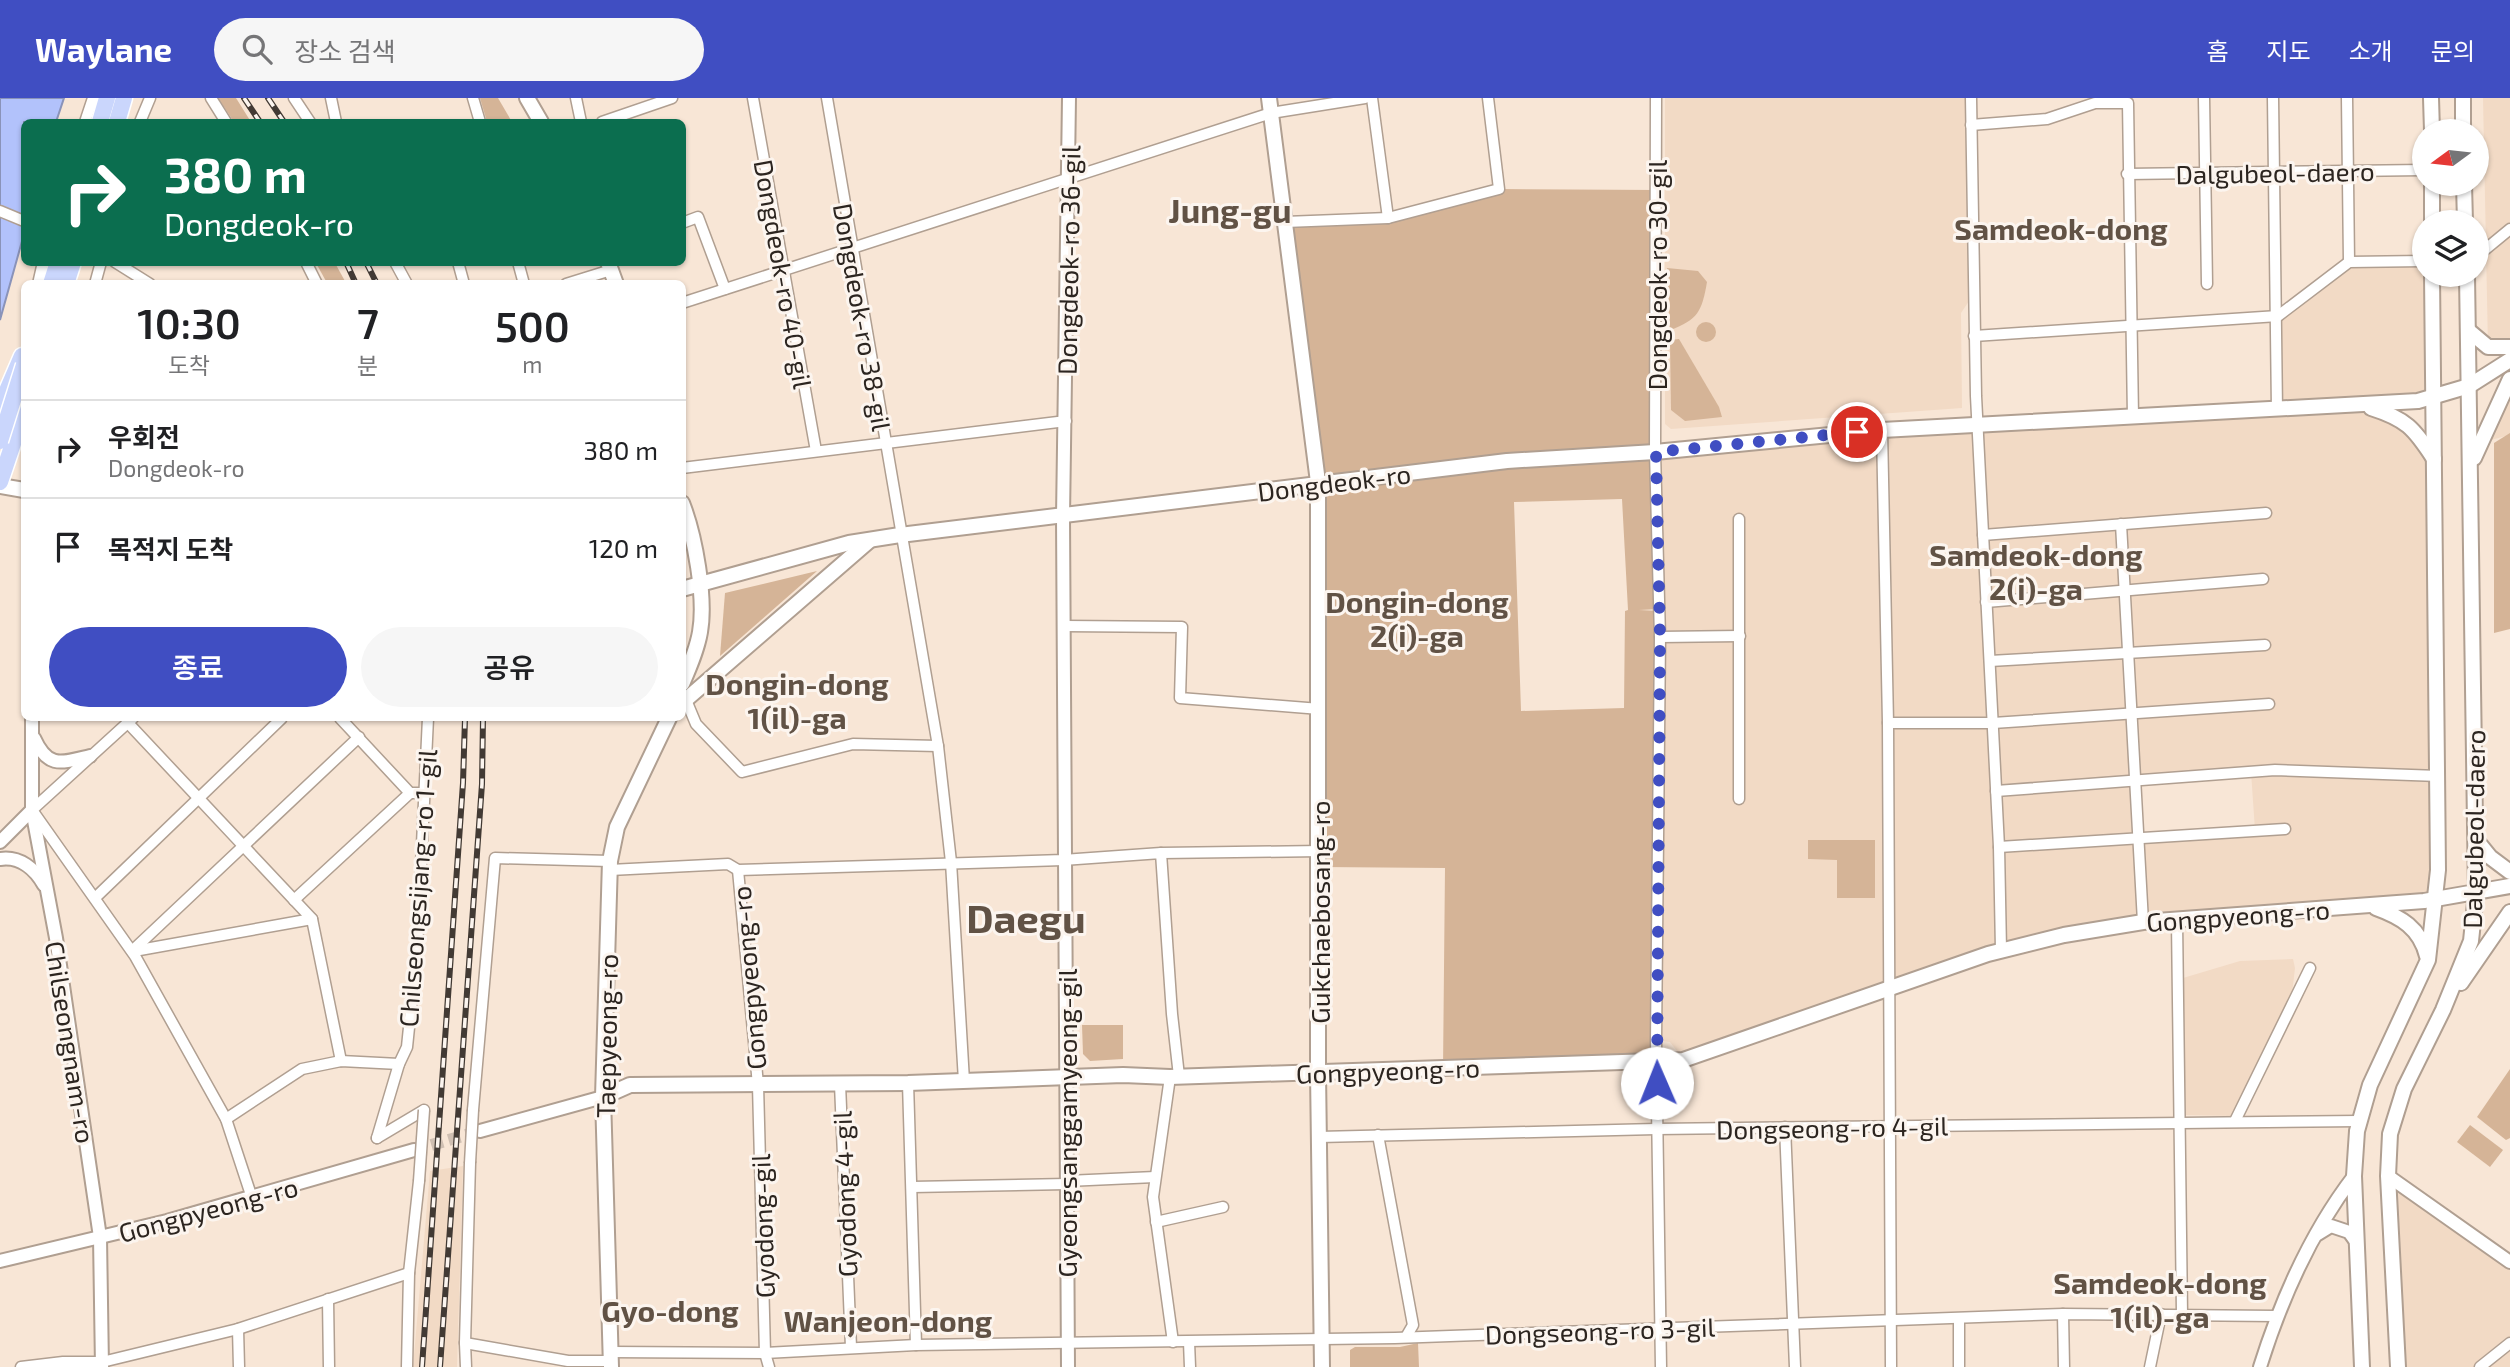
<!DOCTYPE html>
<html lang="ko">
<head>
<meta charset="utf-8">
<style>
  body { margin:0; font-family:"Exo 2","Noto Sans KR",sans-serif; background:#f6f6f6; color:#202124; height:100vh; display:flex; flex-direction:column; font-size:26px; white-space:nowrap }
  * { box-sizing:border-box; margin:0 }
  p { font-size:23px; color:#757577 }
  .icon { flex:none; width:38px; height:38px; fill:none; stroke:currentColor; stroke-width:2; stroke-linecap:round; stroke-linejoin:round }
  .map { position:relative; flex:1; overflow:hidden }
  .details { position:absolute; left:21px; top:182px; width:665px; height:441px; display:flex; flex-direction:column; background:#fff; border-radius:10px; box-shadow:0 2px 5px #0004 }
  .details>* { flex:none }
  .hud { position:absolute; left:21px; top:21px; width:665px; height:147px; border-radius:10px; box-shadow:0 2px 5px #0004; background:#0b6e4f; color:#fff; overflow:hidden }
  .needle { width:46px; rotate:255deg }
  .controls { position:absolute; left:2412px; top:21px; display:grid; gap:14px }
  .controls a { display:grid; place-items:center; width:77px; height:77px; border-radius:50%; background:#fff; box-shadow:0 2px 5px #0004; font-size:35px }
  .pin { position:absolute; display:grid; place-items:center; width:60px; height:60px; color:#fff; margin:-30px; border:4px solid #fff; border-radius:50%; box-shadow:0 2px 7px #0007 }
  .me { position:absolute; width:77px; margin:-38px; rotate:359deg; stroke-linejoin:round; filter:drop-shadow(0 0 5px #0008) }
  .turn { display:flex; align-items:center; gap:24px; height:147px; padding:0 28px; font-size:32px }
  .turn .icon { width:91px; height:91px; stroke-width:2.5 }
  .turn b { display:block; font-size:49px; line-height:60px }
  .eta { display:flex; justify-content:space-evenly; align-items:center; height:119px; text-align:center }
  .eta b { font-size:42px; font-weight:600; line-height:49px }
  .button { display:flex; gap:14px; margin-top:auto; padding:14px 28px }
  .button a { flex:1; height:80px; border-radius:42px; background:#404ec2; color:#fff; font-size:28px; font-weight:600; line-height:80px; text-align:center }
  .button a+a { background:#f6f6f6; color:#202124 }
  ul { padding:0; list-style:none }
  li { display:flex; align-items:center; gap:21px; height:98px; padding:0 28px; border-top:2px solid #e0e0e0 }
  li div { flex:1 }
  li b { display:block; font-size:26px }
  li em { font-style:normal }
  header { display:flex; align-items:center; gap:42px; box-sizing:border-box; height:98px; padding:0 35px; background:#404ec2; color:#fff }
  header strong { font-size:33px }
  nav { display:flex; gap:38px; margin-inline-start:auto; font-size:24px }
  .search { width:490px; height:63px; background:#f6f6f6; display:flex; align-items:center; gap:18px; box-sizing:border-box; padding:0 24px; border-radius:38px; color:#757577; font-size:26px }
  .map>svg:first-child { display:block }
</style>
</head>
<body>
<header>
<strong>Waylane</strong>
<div class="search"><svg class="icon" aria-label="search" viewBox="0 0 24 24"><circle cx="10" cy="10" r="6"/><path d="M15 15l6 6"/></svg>장소 검색</div>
<nav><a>홈</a><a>지도</a><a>소개</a><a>문의</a></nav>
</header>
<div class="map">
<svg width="2510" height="1269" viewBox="0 0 2510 1269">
  <rect width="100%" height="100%" fill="#f8e6d6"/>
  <g fill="#f2dac5" fill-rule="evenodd">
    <path d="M 1665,0 L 1967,0 L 1969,203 L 1961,215 L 1962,310 L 1671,331 L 1665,326 Z"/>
    <path d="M 2483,0 L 2510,0 L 2510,248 L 2488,249 Z"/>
    <path d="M 2424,163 L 2424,177 L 2432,177 L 2434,297 L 2365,307 L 2390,316 L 2435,363 L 2435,801 L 2064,837 L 1680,957 L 1670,944 L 1656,942 L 1655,354 L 2277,312 L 2278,218 L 2349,164 ZM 2251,674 L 2255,732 L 2139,740 L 2136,682 Z"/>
    <path d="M 2510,281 L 2510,337 L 2479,345 Z"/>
    <path d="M 2293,861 L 2295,870 L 2292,896 L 2234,1018 L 2185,1017 L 2183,880 L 2240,863 Z"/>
    <path d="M 463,1068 L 457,1269 L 413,1269 L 430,1073 Z"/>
    <path d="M 2388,1078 L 2503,1159 L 2510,1153 L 2510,1269 L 2396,1269 Z"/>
  </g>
  <g fill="#d5b497" fill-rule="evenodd">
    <path d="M 218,0 L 236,0 L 251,24 L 234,24 Z"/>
    <path d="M 480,0 L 498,0 L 512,24 L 487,24 Z"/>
    <path d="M 1499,91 L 1657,92 L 1660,511 L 1639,512 L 1660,513 L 1657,964 L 1443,971 L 1445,770 L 1321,769 L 1318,384 L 1285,124 L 1388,120 ZM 1622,401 L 1628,512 L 1625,513 L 1624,610 L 1521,613 L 1514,404 Z"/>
    <path d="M 316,165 L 335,165 L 346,185 L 327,185 Z"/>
    <path d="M 1667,170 L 1698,173 L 1707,184 C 1702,213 1698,222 1670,232 Z"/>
    <circle cx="1706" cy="234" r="10"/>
    <path d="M 1679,241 L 1719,309 L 1722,319 L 1685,323 L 1671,312 L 1670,242 Z"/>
    <path d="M 2510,335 L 2510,531 L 2494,535 L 2494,345 Z"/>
    <path d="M 817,473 L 720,558 L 725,495 Z"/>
    <path d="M 1808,742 L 1875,742 L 1875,800 L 1837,800 L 1837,762 L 1808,761 Z"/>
    <path d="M 1082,927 L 1123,927 L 1123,961 L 1090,963 L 1083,956 Z"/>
    <path d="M 2510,971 L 2510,1040 L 2506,1042 L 2477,1019 Z"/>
    <path d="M 2470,1027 L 2503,1052 L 2490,1069 L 2457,1044 Z"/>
    <path d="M 1418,1245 L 1419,1269 L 1350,1269 L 1350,1252 L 1355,1249 L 1400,1249 Z"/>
  </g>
  <path fill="#b2c2fb" stroke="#8a93b9" stroke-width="2" d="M 0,0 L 64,0 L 56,24 L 24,24 L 24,136 L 0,222 Z"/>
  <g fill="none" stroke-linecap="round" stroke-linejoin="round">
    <path stroke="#cfbfb2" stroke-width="12" stroke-dasharray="12 6" stroke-linecap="butt" d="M 414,1052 L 480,1033"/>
    <g stroke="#b09f91" stroke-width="13">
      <g id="minor">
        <path d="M 211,0 L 226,24"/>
        <path d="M 294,0 L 310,24"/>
        <path d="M 331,0 L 336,24"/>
        <path d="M 473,0 L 480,24"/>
        <path d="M 576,0 L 581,24"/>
        <path d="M 753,0 L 816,353"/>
        <path d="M 827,0 L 938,648 L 951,764 L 964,983"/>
        <path d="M 1372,0 L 1388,120"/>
        <path d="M 1656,0 L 1655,354 L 1660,539 L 1656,942 L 1661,1269"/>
        <path d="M 1971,0 L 1976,298 L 1999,749 L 2001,852"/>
        <path d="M 2204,0 L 2207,186"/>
        <path d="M 2273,0 L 2277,312"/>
        <path d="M 2347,0 L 2349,164"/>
        <path d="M 85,24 L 93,0"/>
        <path d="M 140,24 L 150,0"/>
        <path d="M 602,24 L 672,0"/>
        <path d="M 1971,27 L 2047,21 L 2095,5 L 2128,5 L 2133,319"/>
        <path d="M 2127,76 L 2424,72"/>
        <path d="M 0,113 L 24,123"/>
        <path d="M 1285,124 L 1388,120 L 1499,91 L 1488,0"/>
        <path d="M 682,125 L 698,119 L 725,191"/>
        <path d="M 2476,159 L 2510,131"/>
        <path d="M 115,164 L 150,186"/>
        <path d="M 306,164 L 317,186"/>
        <path d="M 395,164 L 407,186"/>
        <path d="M 458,164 L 464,186"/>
        <path d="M 518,164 L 524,186"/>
        <path d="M 38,186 L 43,164"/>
        <path d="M 95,186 L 101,164"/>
        <path d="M 566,186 L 611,172"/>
        <path d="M 682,205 L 1271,15 L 1365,0"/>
        <path d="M 1974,238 L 2278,218 L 2349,164 L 2424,163"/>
        <path d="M 1882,332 L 1888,625 L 1891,1269"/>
        <path d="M 682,370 L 1066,323"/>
        <path d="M 2121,426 L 2143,824"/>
        <path d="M 1983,437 L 2266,415"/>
        <path d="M 1986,504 L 2263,481"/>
        <path d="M 1065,528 L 1182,529 L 1180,600 L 1320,611"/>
        <path d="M 1660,539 L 1740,538"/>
        <path d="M 1990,563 L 2265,547"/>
        <path d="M 686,602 L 696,626 L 742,674 L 853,646 L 938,648"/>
        <path d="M 133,620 L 32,712 L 135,858 L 226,1021 L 252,1100"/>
        <path d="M 340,620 L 410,695 L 424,695"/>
        <path d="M 128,625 L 312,821 L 341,963"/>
        <path d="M 1888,625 L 1993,625 L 2269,606"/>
        <path d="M 1996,693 L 2275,672 L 2439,678"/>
        <path d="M 1739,701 L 1739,421"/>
        <path d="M 1999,749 L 2285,731"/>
        <path d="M 1161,755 L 1321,753"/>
        <path d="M 610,772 L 728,766 L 738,772 L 1063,762 L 1161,755 L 1172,916 L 1179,978"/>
        <path d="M 738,772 L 758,987 L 765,1255 L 769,1269"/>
        <path d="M 96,799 L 282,620"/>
        <path d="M 294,802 L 410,695"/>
        <path d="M 2177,823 L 2182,1216"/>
        <path d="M 132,853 L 359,639"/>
        <path d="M 134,853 L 312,821"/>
        <path d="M 1170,979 L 1153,1099 L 1173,1244"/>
        <path d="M 908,985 L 916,1247"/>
        <path d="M 840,986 L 851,1249"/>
        <path d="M 473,1012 L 495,760 L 610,763"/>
        <path d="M 226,1021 L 302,971 L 341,963 L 399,966"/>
        <path d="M 2235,1023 L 2310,870"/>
        <path d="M 1785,1029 L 1795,1269"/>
        <path d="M 1378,1037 L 1413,1227 L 1406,1239"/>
        <path d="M 1319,1039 L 1656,1031 L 2359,1023"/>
        <path d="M 377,1040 L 399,966 L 407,949 L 417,851 L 428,620"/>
        <path d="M 377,1040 L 424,1012"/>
        <path d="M 470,1065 L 465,1245 L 568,1263 L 611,1263"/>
        <path d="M 1067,1083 L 1155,1079"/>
        <path d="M 912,1089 L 1067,1086"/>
        <path d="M 1156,1124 L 1223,1109"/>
        <path d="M 328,1201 L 329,1269"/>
        <path d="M 2063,1216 L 2064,1269"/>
        <path d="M 1959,1221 L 1959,1269"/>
        <path d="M 238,1231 L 239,1269"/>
        <path d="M 1189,1244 L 1190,1269"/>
        <path d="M 465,1245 L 466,1269"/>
        <path d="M 611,1254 L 765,1255 L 916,1247 L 1395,1240 L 2063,1216 L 2276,1218"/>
        <path d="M 21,1269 L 63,1264 L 102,1264 L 238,1231 L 409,1175"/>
        <path d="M 407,1269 L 409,1175 L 419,1083"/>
        <path d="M 2150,1269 L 2161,1216"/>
        <path d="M 2480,1269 L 2510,1245"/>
      </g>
    </g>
    <g stroke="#b09f91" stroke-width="16">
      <g id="tertiary">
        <path d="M 32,620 L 32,712 L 56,840 L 100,1139 L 102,1269"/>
        <path d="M 34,640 C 48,671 61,665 90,658"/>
        <path d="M 0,744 L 32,712"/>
        <path d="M 0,761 C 20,758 35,771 44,787"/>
        <path d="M 480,1033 L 603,999"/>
        <path d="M 2388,1078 L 2510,1164"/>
        <path d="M 2318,1136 L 2331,1128 L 2349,1134 L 2357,1145"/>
        <path d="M 0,1163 L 167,1123 L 414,1052"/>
        <path d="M 1068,1269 L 1063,419 L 1069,0"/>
        <path d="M 2260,1269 C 2281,1202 2311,1134 2354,1078"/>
      </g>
    </g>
    <g stroke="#b09f91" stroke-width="18">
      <g id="secondary">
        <path d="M 527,0 L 541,24"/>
        <path d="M 1269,0 L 1318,384 L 1318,975 L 1322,1269"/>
        <path d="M 2431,0 L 2432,33"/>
        <path d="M 2463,0 L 2463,33"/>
        <path d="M 2464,86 L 2465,124"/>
        <path d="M 2432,124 L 2432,86"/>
        <path d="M 608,164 L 616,186"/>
        <path d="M 2469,233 L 2488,249 L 2510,249"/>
        <path d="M 2371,310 C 2406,321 2414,330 2434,361"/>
        <path d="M 2474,360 L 2510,281"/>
        <path d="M 0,388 L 24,392"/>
        <path d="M 682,405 C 695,438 706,500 700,534 C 697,552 689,570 682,586"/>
        <path d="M 682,491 L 849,445 L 900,437 L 1507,363 L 1655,354 L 1882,332 L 2418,303 L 2469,288 L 2510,262"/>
        <path d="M 682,605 L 869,443"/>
        <path d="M 2477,743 L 2490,759 L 2510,774"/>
        <path d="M 2376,810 C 2401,819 2420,830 2427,858"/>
        <path d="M 2461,885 L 2510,814"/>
        <path d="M 603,999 L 630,987 L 908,985 L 1123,977 L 1170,979 L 1683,962 L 1988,856 L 2064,837 L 2143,824 L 2424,803 L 2510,788"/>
        <path d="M 611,1269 L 603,999 L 610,763 L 617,729 L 669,620"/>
        <path d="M 2362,1269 L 2354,1078 L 2357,1033 L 2370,987 L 2428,862 L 2438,772 L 2432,177"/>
        <path d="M 2398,1269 L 2388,1078 L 2390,1036 L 2404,991 L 2443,912 L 2471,843 L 2476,795 L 2467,177"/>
      </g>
    </g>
    <g stroke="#fff" stroke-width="19">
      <g id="trunk">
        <path d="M 100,24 L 107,0"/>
        <path d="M 117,24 L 124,0"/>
        <path d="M 51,186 L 58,164"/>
        <path d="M 66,186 L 73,164"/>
        <path d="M 0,309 L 22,258"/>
        <path d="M 0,384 L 24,313"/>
      </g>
    </g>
    <use href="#minor" stroke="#fff" stroke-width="10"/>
    <use href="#tertiary" stroke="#fff" stroke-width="12"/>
    <use href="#secondary" stroke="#fff" stroke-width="14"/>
    <use href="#trunk" stroke="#cad6fc" stroke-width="16"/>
    <g stroke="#423a34" stroke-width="6">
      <g id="rail">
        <path d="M 244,0 L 260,24"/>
        <path d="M 268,0 L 284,24"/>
        <path d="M 346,164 L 356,186"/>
        <path d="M 366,164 L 377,186"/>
        <path d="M 422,1269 L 463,685 L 465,620"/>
        <path d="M 440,1269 L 482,686 L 483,620"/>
      </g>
    </g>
    <use href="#rail" stroke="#fcf5ef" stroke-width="3.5" stroke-dasharray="10" stroke-linecap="butt"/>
    <g stroke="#b09f91" stroke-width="13" stroke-linecap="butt">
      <g id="minor-bridge">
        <path d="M 470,1065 L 473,1012"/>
        <path d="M 419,1083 L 424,1012"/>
      </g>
    </g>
    <g stroke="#fff" stroke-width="19" stroke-linecap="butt">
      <path id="trunk-bridge" d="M 0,343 L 24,267"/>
    </g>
    <use href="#minor-bridge" stroke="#fff" stroke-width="10"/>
    <use href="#trunk-bridge" stroke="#cad6fc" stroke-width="16"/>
  </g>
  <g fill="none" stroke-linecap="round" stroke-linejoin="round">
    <path stroke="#404ec2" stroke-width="12" stroke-dasharray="0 21.6" d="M 1657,985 L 1660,539 L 1656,354 L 1857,334"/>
  </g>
  <g text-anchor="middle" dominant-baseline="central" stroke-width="6" stroke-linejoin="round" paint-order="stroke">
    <g font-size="26" fill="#2c2520" stroke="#fcf5ef">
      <text transform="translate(2275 74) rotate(-1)">Dalgubeol-daero</text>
      <text transform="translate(1068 162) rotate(-89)">Dongdeok-ro 36-gil</text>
      <text transform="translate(784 176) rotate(80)">Dongdeok-ro 40-gil</text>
      <text transform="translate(1656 177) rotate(-90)">Dongdeok-ro 30-gil</text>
      <text transform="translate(863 219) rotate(80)">Dongdeok-ro 38-gil</text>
      <text transform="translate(1334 384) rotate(-7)">Dongdeok-ro</text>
      <text transform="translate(2473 731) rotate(-89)">Dalgubeol-daero</text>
      <text transform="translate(417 790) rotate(-86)">Chilseongsijang-ro 1-gil</text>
      <text transform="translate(1319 814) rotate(-90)">Gukchaebosang-ro</text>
      <text transform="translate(2238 817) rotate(-4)">Gongpyeong-ro</text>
      <text transform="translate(748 880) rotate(-95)">Gongpyeong-ro</text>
      <text transform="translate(606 938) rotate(-89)">Taepyeong-ro</text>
      <text transform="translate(71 944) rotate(81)">Chilseongnam-ro</text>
      <text transform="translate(1388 972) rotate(-2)">Gongpyeong-ro</text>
      <text transform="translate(1066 1025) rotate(-90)">Gyeongsanggamyeong-gil</text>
      <text transform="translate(1832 1029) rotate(-1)">Dongseong-ro 4-gil</text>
      <text transform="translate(844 1096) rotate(-92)">Gyodong 4-gil</text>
      <text transform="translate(208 1111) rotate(-15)">Gongpyeong-ro</text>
      <text transform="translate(762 1128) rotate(-92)">Gyodong-gil</text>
      <text transform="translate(1600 1232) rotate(-2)">Dongseong-ro 3-gil</text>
    </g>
    <g font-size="30" font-weight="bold" fill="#615245" stroke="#fcf5ef">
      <text x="2061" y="130">Samdeok-dong</text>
      <text x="2036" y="456">Samdeok-dong<tspan x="2036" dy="34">2(i)-ga</tspan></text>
      <text x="1417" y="503">Dongin-dong<tspan x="1417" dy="34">2(i)-ga</tspan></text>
      <text x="797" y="585">Dongin-dong<tspan x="797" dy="34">1(il)-ga</tspan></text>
      <text x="2160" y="1184">Samdeok-dong<tspan x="2160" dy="34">1(il)-ga</tspan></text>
      <text x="670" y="1212">Gyo-dong</text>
      <text x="888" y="1222">Wanjeon-dong</text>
    </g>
    <g font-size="33" font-weight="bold" fill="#615245" stroke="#fcf5ef">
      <text x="1230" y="112">Jung-gu</text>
    </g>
    <g font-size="40" font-weight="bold" fill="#615245" stroke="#fcf5ef">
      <text x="1026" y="819">Daegu</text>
    </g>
  </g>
</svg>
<div class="controls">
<a><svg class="needle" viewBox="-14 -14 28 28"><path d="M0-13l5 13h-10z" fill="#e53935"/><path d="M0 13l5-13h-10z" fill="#757577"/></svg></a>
<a><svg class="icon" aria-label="layers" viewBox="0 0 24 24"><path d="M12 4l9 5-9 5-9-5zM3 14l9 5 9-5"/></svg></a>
</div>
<div class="pin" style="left:1857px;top:334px;background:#d93025"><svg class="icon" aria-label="arrive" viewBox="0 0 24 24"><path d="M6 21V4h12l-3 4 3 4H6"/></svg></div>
<svg class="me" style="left:1657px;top:985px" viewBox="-20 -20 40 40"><circle r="19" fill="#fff"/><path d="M0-13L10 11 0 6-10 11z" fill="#404ec2"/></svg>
<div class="hud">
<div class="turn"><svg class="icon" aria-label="right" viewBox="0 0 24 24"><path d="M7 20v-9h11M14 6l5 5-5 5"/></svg><div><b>380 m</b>Dongdeok-ro</div></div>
</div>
<section class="details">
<div class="eta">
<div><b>10:30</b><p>도착</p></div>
<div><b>7</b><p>분</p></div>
<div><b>500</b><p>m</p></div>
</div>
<ul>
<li><svg class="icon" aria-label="right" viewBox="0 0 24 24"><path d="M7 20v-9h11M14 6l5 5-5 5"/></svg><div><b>우회전</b><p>Dongdeok-ro</p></div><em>380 m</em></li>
<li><svg class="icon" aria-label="arrive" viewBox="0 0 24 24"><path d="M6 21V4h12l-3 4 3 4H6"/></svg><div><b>목적지 도착</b></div><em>120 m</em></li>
</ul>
<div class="button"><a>종료</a><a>공유</a></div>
</section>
</div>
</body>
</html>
